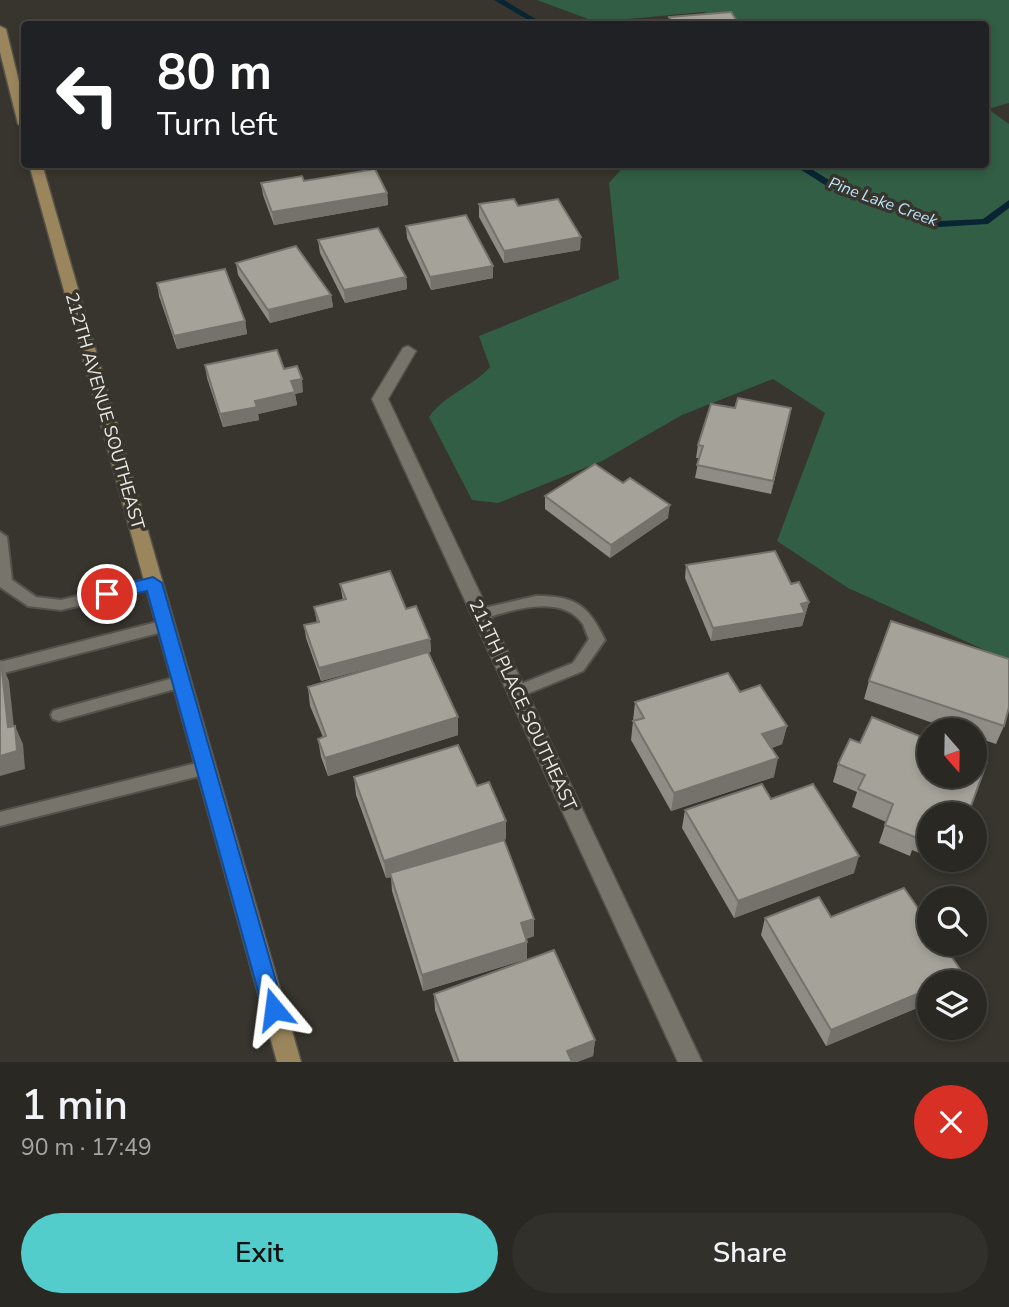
<!DOCTYPE html>
<html lang="en">
<head>
<meta charset="utf-8">
<style>
  body { margin:0; font-family:"Nunito Sans",sans-serif; background:#31302a; color:#f1f3f6; height:100vh; display:flex; flex-direction:column; font-size:26px; white-space:nowrap }
  * { box-sizing:border-box; margin:0 }
  p { font-size:23px; color:#a5a6a5 }
  .icon { flex:none; width:38px; height:38px; fill:none; stroke:currentColor; stroke-width:2; stroke-linecap:round; stroke-linejoin:round }
  .map { position:relative; height:1062px; overflow:hidden }
  .sheet { display:flex; flex-direction:column; background:#292822; flex:1 }
  .sheet>* { flex:none }
  .guide { position:absolute; left:21px; top:21px; width:968px; height:147px; border-radius:7px; box-shadow:0 4px 10px #0003,0 0 0 2px #454440; background:#202124; color:#fff; overflow:hidden }
  .needle { width:46px; rotate:160deg }
  .buttons { position:absolute; left:917px; top:718px; display:grid; gap:14px }
  .buttons a { display:grid; place-items:center; width:70px; height:70px; border-radius:50%; background:#292822; box-shadow:0 4px 10px #0003,0 0 0 2px #454440; font-size:35px }
  .pin { position:absolute; display:grid; place-items:center; width:60px; height:60px; color:#fff; margin:-30px; border:4px solid #fff; border-radius:50%; box-shadow:0 2px 7px #0007 }
  .me { position:absolute; width:77px; margin:-38px; rotate:344deg; stroke-linejoin:round; filter:drop-shadow(0 0 5px #0008) }
  .turn { display:flex; align-items:center; gap:24px; height:147px; padding:0 21px; font-size:32px }
  .turn .icon { width:91px; height:91px; stroke-width:2.5 }
  .turn b { display:block; font-size:49px; line-height:60px }
  .round { display:grid; place-items:center; flex:none; width:74px; height:74px; border-radius:37px; background:#31302a }
  .overview { display:flex; align-items:center; justify-content:space-between; height:119px; padding:0 21px }
  h1 { font-size:42px; font-weight:600; line-height:52px }
  .primary-button { display:flex; gap:14px; margin-top:auto; padding:14px 21px }
  .primary-button a { flex:1; height:80px; border-radius:42px; background:#52cdcc; color:#111; font-size:28px; font-weight:600; line-height:80px; text-align:center }
  .primary-button a+a { background:#31302a; color:#f1f3f6 }
  .map>svg:first-child { display:block }
</style>
</head>
<body>
<div class="map">
<svg width="1009" height="1062" viewBox="0 0 1009 1062">
  <rect width="100%" height="100%" fill="#37352d"/>
  <path fill="#325e45" d="M 537,0 L 1009,0 L 1009,103 L 988,109 L 1009,124 L 1009,661 L 848,588 L 777,541 L 825,413 L 773,379 L 682,415 L 602,461 L 498,503 L 472,500 L 429,417 C 444,395 472,387 490,367 L 479,336 L 619,279 L 609,183 L 625,165 L 985,164 L 985,24 L 751,24 L 703,12 L 596,22 Z"/>
  <g fill="none" stroke-linecap="round" stroke-linejoin="round">
    <g fill="#092533" fill-rule="evenodd">
      <path d="M 494,0 L 504,0 L 544,24 L 535,24 Z"/>
      <path d="M 792,164 L 803,164 L 834,183 L 892,200 L 940,221 L 983,219 L 1009,200 L 1009,208 L 988,224 L 939,227 L 886,204 L 828,187 Z"/>
    </g>
    <g stroke="#54524b" stroke-width="4">
      <g id="lane">
        <path d="M 0,532 L 7,537 L 12,580 L 36,597 L 61,600 L 153,578 L 158,579 L 160,583 L 158,587 L 153,588 L 61,610 L 28,606 L 0,587 Z"/>
        <path d="M 536,596 C 576,596 588,605 605,640 L 583,671 L 517,698 L 511,696 L 509,692 L 511,688 L 573,663 L 589,639 C 587,635 585,629 583,624 C 561,592 509,611 480,620 L 475,618 L 473,614 L 475,610 Z"/>
        <path d="M 165,620 L 170,622 L 172,626 L 170,630 L 0,674 L 0,662 Z"/>
        <path d="M 181,676 L 186,678 L 189,682 L 186,686 L 59,721 L 53,719 L 51,715 L 53,711 L 59,709 Z"/>
        <path d="M 205,761 L 211,763 L 213,768 L 211,773 L 0,826 L 0,812 Z"/>
      </g>
    </g>
    <g stroke="#54524b" stroke-width="3">
      <path id="street" d="M 408,346 L 416,351 L 388,399 L 702,1062 L 678,1062 L 372,399 L 403,348 Z"/>
    </g>
    <g stroke="#54524b" stroke-width="3">
      <g id="secondary">
        <path d="M 0,26 L 6,29 L 24,102 L 24,128 L 18,124 L 0,52 Z"/>
        <path d="M 29,164 L 42,164 L 301,1062 L 277,1062 Z"/>
      </g>
    </g>
    <use href="#lane" fill="#77746b" fill-rule="evenodd"/>
    <use href="#street" fill="#77746b" fill-rule="evenodd"/>
    <use href="#secondary" fill="#9a855d" fill-rule="evenodd"/>
  </g>
  <g fill="#8e8c84">
    <path d="M 304,181 L 387,193 L 388,205 L 274,225 L 263,195 L 261,183 Z"/>
    <path d="M 479,204 L 518,206 L 580,250 L 504,263 L 479,217 Z"/>
    <path d="M 406,226 L 493,278 L 431,290 L 407,238 Z"/>
    <path d="M 318,240 L 406,277 L 407,289 L 345,303 L 320,253 Z"/>
    <path d="M 236,263 L 331,295 L 333,307 L 270,323 L 238,275 Z"/>
    <path d="M 157,283 L 245,321 L 247,334 L 177,349 L 159,296 Z"/>
    <path d="M 205,365 L 284,369 L 303,392 L 295,394 L 297,405 L 258,414 L 259,420 L 223,427 L 207,378 Z"/>
    <path d="M 735,408 L 791,408 L 771,494 L 695,478 L 699,458 L 696,458 L 698,445 Z"/>
    <path d="M 545,496 L 668,518 L 610,558 L 545,509 Z"/>
    <path d="M 686,565 L 791,584 L 809,602 L 802,626 L 711,641 L 685,578 Z"/>
    <path d="M 340,584 L 406,609 L 430,639 L 431,652 L 428,652 L 458,735 L 328,776 L 321,757 L 318,739 L 323,737 L 310,706 L 308,687 L 403,659 L 321,681 L 306,638 L 304,625 L 317,623 L 314,607 L 343,600 Z"/>
    <path d="M 869,681 L 1004,726 L 996,744 L 975,737 L 975,730 L 953,730 L 864,699 Z"/>
    <path d="M 740,692 L 787,726 L 782,744 L 772,748 L 774,777 L 671,811 L 631,740 L 635,702 Z"/>
    <path d="M 850,739 L 929,814 L 929,857 L 912,850 L 910,856 L 879,843 L 886,822 L 852,807 L 857,792 L 833,782 L 838,764 Z"/>
    <path d="M 354,777 L 477,786 L 506,821 L 506,839 L 493,844 L 534,936 L 526,939 L 527,942 L 527,959 L 423,991 L 392,891 L 391,877 L 386,878 L 356,795 Z"/>
    <path d="M 685,810 L 854,873 L 734,918 L 682,828 Z"/>
    <path d="M 935,859 L 951,859 L 948,865 Z"/>
    <path d="M 831,917 L 964,975 L 961,982 L 929,982 L 929,1003 L 826,1046 L 761,935 L 765,918 Z"/>
    <path d="M 434,994 L 595,1040 L 593,1056 L 577,1062 L 454,1062 L 435,1010 Z"/>
  </g>
  <g fill="#74726b">
    <path d="M 511,164 L 541,164 L 511,170 Z"/>
    <path d="M 387,193 L 388,205 L 274,225 L 272,212 Z"/>
    <path d="M 581,237 L 580,250 L 504,263 L 504,251 Z"/>
    <path d="M 493,266 L 493,278 L 431,290 L 430,277 Z"/>
    <path d="M 406,277 L 407,289 L 345,303 L 344,290 Z"/>
    <path d="M 331,295 L 333,307 L 270,323 L 268,310 Z"/>
    <path d="M 245,321 L 247,334 L 177,349 L 174,336 Z"/>
    <path d="M 302,379 L 303,392 L 295,394 L 297,405 L 258,414 L 259,420 L 223,427 L 220,414 L 255,401 L 291,381 Z"/>
    <path d="M 791,408 L 789,421 L 771,494 L 773,481 Z"/>
    <path d="M 670,505 L 668,518 L 610,558 L 611,545 Z"/>
    <path d="M 809,602 L 802,626 L 711,641 L 713,628 Z"/>
    <path d="M 430,639 L 431,652 L 321,681 L 319,668 Z"/>
    <path d="M 1,662 L 9,681 L 16,746 L 8,727 Z"/>
    <path d="M 458,717 L 458,735 L 328,776 L 325,758 Z"/>
    <path d="M 15,726 L 23,744 L 25,769 L 0,776 L 0,756 Z"/>
    <path d="M 787,726 L 782,744 L 759,752 L 762,734 Z"/>
    <path d="M 778,758 L 774,777 L 671,811 L 674,793 Z"/>
    <path d="M 506,821 L 506,839 L 391,877 L 390,873 L 391,877 L 386,878 L 384,861 Z"/>
    <path d="M 859,856 L 854,873 L 734,918 L 738,901 Z"/>
    <path d="M 534,919 L 534,936 L 521,941 L 521,923 Z"/>
    <path d="M 527,942 L 527,959 L 423,991 L 422,975 Z"/>
    <path d="M 964,975 L 961,982 L 948,982 Z"/>
    <path d="M 929,989 L 929,1003 L 826,1046 L 831,1030 Z"/>
    <path d="M 595,1040 L 593,1056 L 577,1062 L 566,1062 L 567,1051 Z"/>
  </g>
  <g fill="#a5a399" stroke="#74726b" stroke-width="2">
    <path d="M 731,12 L 739,24 L 673,24 L 669,17 Z"/>
    <path d="M 375,169 L 387,193 L 272,212 L 261,183 L 302,176 L 304,181 Z"/>
    <path d="M 514,199 L 518,206 L 558,199 L 581,237 L 504,251 L 479,204 Z"/>
    <path d="M 466,215 L 493,266 L 430,277 L 406,226 Z"/>
    <path d="M 378,228 L 406,277 L 344,290 L 318,240 Z"/>
    <path d="M 296,246 L 331,295 L 268,310 L 236,263 Z"/>
    <path d="M 225,269 L 245,321 L 174,336 L 157,283 Z"/>
    <path d="M 277,350 L 284,369 L 297,366 L 302,379 L 291,381 L 295,392 L 255,401 L 257,407 L 220,414 L 205,365 Z"/>
    <path d="M 738,398 L 791,408 L 773,481 L 697,465 L 703,446 L 698,445 L 711,404 L 735,408 Z"/>
    <path d="M 595,464 L 623,483 L 630,478 L 670,505 L 611,545 L 545,496 Z"/>
    <path d="M 775,551 L 791,584 L 799,582 L 809,602 L 801,604 L 805,613 L 713,628 L 686,565 Z"/>
    <path d="M 390,571 L 406,609 L 416,606 L 430,639 L 319,668 L 304,625 L 319,622 L 314,607 L 346,599 L 340,584 Z"/>
    <path d="M 891,621 L 1009,659 L 1009,707 L 1004,726 L 869,681 Z"/>
    <path d="M 428,652 L 458,717 L 325,758 L 318,739 L 326,736 L 308,687 Z"/>
    <path d="M 1,662 L 8,727 L 15,726 L 17,751 L 0,756 L 0,663 Z"/>
    <path d="M 728,673 L 740,692 L 760,685 L 787,726 L 762,734 L 778,758 L 674,793 L 633,721 L 644,718 L 635,702 Z"/>
    <path d="M 872,717 L 929,740 L 929,775 L 975,775 L 975,758 L 987,762 L 968,814 L 929,814 L 929,836 L 919,832 L 917,838 L 885,825 L 893,804 L 858,789 L 865,775 L 838,764 L 850,739 L 860,743 Z"/>
    <path d="M 458,745 L 477,786 L 489,782 L 506,821 L 384,861 L 354,777 Z"/>
    <path d="M 762,784 L 771,799 L 813,784 L 859,856 L 738,901 L 685,810 Z"/>
    <path d="M 504,840 L 534,919 L 521,923 L 527,942 L 422,975 L 390,873 Z"/>
    <path d="M 904,888 L 929,924 L 929,943 L 942,943 L 964,975 L 948,982 L 929,982 L 929,989 L 831,1030 L 765,918 L 819,897 L 831,917 Z"/>
    <path d="M 554,950 L 595,1040 L 567,1051 L 572,1062 L 459,1062 L 434,994 Z"/>
  </g>
  <path fill="#1a73e8" stroke="#114b97" stroke-width="2" d="M 153,577 L 162,583 L 284,1009 L 281,1016 L 274,1019 L 266,1016 L 263,1009 L 147,591 L 107,600 L 99,594 L 101,590 Z"/>
  <g text-anchor="middle" dominant-baseline="central" stroke-width="7" stroke-linejoin="round" paint-order="stroke">
    <g font-size="16" font-style="italic" fill="#bae4fb" stroke="#37352d">
      <text transform="translate(883 202) rotate(20)">Pine Lake Creek</text>
    </g>
    <g font-size="18" fill="#eceae6" stroke="#37352d">
      <text transform="translate(105 411) rotate(74)">212TH AVENUE SOUTHEAST</text>
      <text transform="translate(523 705) rotate(65)">211TH PLACE SOUTHEAST</text>
    </g>
  </g>
</svg>
<div class="buttons">
<a><svg class="needle" viewBox="-14 -14 28 28"><path d="M0-13l5 13h-10z" fill="#e53935"/><path d="M0 13l5-13h-10z" fill="#a5a6a5"/></svg></a>
<a><svg class="icon" aria-label="sound" viewBox="0 0 24 24"><path d="M4 9h4l5-4v14l-5-4H4zM17 9q2 3 0 6"/></svg></a>
<a><svg class="icon" aria-label="search" viewBox="0 0 24 24"><circle cx="10" cy="10" r="6"/><path d="M15 15l6 6"/></svg></a>
<a><svg class="icon" aria-label="layers" viewBox="0 0 24 24"><path d="M12 4l9 5-9 5-9-5zM3 14l9 5 9-5"/></svg></a>
</div>
<div class="pin" style="left:107px;top:594px;background:#d93025"><svg class="icon" aria-label="arrive" viewBox="0 0 24 24"><path d="M6 21V4h12l-3 4 3 4H6"/></svg></div>
<svg class="me" style="left:274px;top:1009px" viewBox="-20 -20 40 40"><path d="M0-17L14 15 0 8-14 15z" fill="#1a73e8" stroke="#fff" stroke-width="4"/></svg>
<div class="guide">
<div class="turn"><svg class="icon" aria-label="left" viewBox="0 0 24 24"><path d="M17 20v-9H6M10 6l-5 5 5 5"/></svg><div><b>80 m</b>Turn left</div></div>
</div>
</div>
<section class="sheet">
<div class="overview"><div><h1>1 min</h1><p>90 m · 17:49</p></div><a class="round" style="background:#d93025;color:#fff"><svg class="icon" aria-label="close" viewBox="0 0 24 24"><path d="M6 6l12 12M18 6L6 18"/></svg></a></div>
<div class="primary-button"><a>Exit</a><a>Share</a></div>
</section>
</body>
</html>
